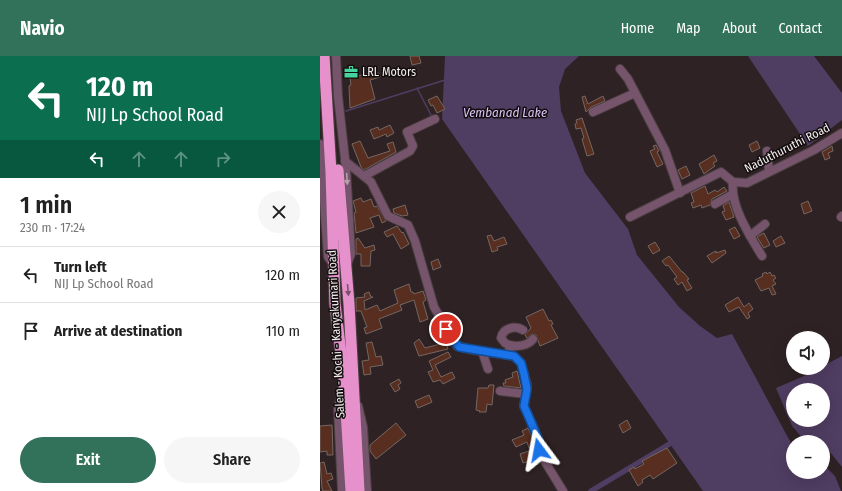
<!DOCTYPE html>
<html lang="en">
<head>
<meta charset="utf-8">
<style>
  body { margin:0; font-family:"Fira Sans Condensed",sans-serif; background:#f6f6f6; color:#222; height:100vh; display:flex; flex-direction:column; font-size:15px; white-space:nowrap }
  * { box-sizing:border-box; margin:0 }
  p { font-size:13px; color:#767676 }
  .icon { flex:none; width:22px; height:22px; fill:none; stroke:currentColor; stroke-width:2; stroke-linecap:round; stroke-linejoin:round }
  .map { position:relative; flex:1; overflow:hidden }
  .panel { display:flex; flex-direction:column; background:#fff; width:320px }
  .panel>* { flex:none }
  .guide { background:#0b6e4f; color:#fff; overflow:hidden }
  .fabs { position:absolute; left:466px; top:275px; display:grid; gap:8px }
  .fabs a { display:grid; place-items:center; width:44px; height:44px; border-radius:50%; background:#fff; box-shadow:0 4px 16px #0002; font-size:20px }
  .pin { position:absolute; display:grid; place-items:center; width:34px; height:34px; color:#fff; margin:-17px; border:2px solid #fff; border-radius:50%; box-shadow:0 1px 4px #0007 }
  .me { position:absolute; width:44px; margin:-22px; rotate:347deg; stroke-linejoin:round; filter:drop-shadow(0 0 3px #0008) }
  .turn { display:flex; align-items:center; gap:14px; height:84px; padding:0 20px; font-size:18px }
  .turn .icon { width:52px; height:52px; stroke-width:2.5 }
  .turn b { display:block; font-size:28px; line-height:34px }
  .lanes { display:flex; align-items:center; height:38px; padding:0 20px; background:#0003; justify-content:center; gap:20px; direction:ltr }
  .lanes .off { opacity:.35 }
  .round { display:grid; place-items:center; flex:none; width:42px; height:42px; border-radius:21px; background:#f6f6f6 }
  .head { display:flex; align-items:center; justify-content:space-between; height:68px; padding:0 20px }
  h1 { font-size:24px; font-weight:600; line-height:30px }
  .action { display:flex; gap:8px; margin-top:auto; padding:8px 20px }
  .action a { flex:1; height:46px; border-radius:24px; background:#32725a; color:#fff; font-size:16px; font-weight:600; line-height:46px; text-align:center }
  .action a+a { background:#f6f6f6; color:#222 }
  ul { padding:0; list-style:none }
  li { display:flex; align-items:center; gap:12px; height:56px; padding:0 20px; border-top:1px solid #e0e0e0 }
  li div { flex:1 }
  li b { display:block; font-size:15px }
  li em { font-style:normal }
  header { display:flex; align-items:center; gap:24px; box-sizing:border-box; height:56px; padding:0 20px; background:#32725a; color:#fff }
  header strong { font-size:19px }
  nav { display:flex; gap:22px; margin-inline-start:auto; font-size:14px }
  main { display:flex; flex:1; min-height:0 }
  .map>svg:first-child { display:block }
</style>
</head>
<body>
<header>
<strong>Navio</strong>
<nav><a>Home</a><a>Map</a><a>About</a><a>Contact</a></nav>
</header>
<main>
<section class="panel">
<div class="guide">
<div class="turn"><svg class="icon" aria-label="left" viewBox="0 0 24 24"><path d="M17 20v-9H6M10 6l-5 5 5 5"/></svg><div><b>120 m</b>NIJ Lp School Road</div></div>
<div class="lanes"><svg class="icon" aria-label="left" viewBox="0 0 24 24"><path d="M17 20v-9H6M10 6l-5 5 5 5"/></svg><svg class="icon off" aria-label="ahead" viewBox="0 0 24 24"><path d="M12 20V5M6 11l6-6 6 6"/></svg><svg class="icon off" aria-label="ahead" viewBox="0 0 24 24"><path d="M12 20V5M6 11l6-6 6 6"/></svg><svg class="icon off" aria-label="right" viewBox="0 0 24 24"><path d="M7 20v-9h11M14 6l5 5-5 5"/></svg></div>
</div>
<div class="head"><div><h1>1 min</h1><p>230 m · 17:24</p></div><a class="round"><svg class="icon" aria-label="close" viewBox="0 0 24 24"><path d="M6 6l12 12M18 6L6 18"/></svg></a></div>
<ul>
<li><svg class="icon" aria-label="left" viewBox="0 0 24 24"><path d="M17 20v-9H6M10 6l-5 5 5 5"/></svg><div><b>Turn left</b><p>NIJ Lp School Road</p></div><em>120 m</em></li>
<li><svg class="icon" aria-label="arrive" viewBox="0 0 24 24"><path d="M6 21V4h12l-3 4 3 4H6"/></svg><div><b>Arrive at destination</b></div><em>110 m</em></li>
</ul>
<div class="action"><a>Exit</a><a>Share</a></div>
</section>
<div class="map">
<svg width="522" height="435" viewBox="0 0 522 435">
  <rect width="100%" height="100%" fill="#2e2224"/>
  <g fill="#503d62" fill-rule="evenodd">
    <path d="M 125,0 L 259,0 L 245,13 L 239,31 L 241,55 L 265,117 L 308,173 L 317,199 L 359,251 L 380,270 L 397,282 L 412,278 L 471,387 L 473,388 L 473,416 L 503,416 L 503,408 L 515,420 L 521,435 L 383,435 L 122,63 Z"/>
    <path d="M 428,0 L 494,0 L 522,37 L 522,64 L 488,90 Z"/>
    <path d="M 522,300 L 522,411 L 510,396 L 503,393 L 503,386 L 485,385 L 472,370 L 456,332 L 503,312 L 503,310 ZM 473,334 L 503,334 L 503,364 L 473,364 Z"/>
  </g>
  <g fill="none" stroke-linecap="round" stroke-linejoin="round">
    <g stroke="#503d62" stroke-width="1.5">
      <path d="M 97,32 L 112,61"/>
      <path d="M 26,55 L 125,24"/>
      <path d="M 235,430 L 238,435"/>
    </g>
    <path stroke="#503d62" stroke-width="5.5" d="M 271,435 L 356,384"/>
  </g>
  <g fill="#572e1f" stroke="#746763">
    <path d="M 90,0 L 99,0 L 101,7 L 92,9 Z"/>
    <path d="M 50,17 L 50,19 L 59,17 L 60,21 L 50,24 L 55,43 L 30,52 L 29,30 L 31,29 L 30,22 Z"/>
    <path d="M 117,40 L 125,53 L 117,57 L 113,49 L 111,50 L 108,44 Z"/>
    <path d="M 265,40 L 268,48 L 283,40 L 285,45 L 271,51 L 266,56 L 262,41 Z"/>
    <path d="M 262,62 L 274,98 L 267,100 L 262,83 L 264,82 L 261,72 L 256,73 L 255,68 L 257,67 L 256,64 Z"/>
    <path d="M 70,69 L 74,77 L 67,81 L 66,78 L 54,83 L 50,74 L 58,71 L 59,74 Z"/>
    <path d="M 40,85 L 48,102 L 70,95 L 67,88 L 73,86 L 76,96 L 44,114 L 41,111 L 32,88 Z"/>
    <path d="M 437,85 L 440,92 L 432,96 L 429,89 Z"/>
    <path d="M 336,89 L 339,95 L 337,96 L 343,108 L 337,111 L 330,95 L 335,93 L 333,90 Z"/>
    <path d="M 512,90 L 513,95 L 508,97 L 510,102 L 505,104 L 502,96 Z"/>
    <path d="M 394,99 L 397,105 L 393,107 L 395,110 L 384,118 L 379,108 Z"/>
    <path d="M 366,110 L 370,119 L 362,123 L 358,114 Z"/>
    <path d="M 385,130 L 388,138 L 395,134 L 397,136 L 404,131 L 407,135 L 392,143 L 390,149 L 382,152 L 381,149 L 373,152 L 371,147 L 374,146 L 371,137 Z"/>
    <path d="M 41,142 L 43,146 L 51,143 L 54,151 L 57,150 L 66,165 L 62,167 L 59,159 L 50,162 L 54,171 L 36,177 L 34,157 L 36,156 L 33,145 Z"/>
    <path d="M 488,145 L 492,155 L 484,158 L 481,148 Z"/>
    <path d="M 409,146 L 414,161 L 406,164 L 402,156 L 405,155 L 403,150 Z"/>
    <path d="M 85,149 L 88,159 L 82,160 L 74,157 L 73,153 Z"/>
    <path d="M 77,170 L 82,177 L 83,176 L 89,188 L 81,193 L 73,178 L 67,181 L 64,176 Z"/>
    <path d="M 415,171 L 420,180 L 414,183 L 409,174 Z"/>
    <path d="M 444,177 L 450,189 L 444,192 L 437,181 Z"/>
    <path d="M 171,179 L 174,185 L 184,181 L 187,188 L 177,191 L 178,194 L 172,196 L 167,180 Z"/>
    <path d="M 461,180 L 465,187 L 456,191 L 453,185 Z"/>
    <path d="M 38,182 L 45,192 L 54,189 L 55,194 L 51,195 L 50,210 L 41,210 L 41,198 L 36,198 L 36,183 Z"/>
    <path d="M 335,186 L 340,194 L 333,198 L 328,190 Z"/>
    <path d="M 405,194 L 406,197 L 392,207 L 387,200 L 392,197 L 396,195 L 396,197 Z"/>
    <path d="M 349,200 L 362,216 L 363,216 L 369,223 L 367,224 L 372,232 L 367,235 L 362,226 L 358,229 L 354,223 L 357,221 L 348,209 L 346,210 L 342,205 Z"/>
    <path d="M 118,203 L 121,211 L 113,214 L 111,206 Z"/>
    <path d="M 446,216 L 447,218 L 450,216 L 452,220 L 454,219 L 456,222 L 453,224 L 456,228 L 452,230 L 456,238 L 452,239 L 449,232 L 441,235 L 435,224 L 443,220 L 442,218 Z"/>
    <path d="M 89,228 L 91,236 L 93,236 L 94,238 L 103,235 L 106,244 L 103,246 L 108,263 L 100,266 L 94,244 L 80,249 L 82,254 L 59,263 L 62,272 L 46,278 L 44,272 L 47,271 L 41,255 L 36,255 L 36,242 L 45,241 L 44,238 L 49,236 L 51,241 L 53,241 L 44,245 L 45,254 L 57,249 L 60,255 L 78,247 L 74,234 Z"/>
    <path d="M 418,241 L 424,251 L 429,247 L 433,253 L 428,257 L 430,261 L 427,263 L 419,251 L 409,256 L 405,249 Z"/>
    <path d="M 223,253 L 229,265 L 231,264 L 233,268 L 231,269 L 238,282 L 220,290 L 216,279 L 212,278 L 207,282 L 205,279 L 211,272 L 206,261 Z"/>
    <path d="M 99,283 L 105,292 L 120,288 L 120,285 L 125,283 L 128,293 L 99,300 L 94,287 Z"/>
    <path d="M 52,286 L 56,301 L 61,300 L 63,309 L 50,311 L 51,318 L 44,319 L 42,305 L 49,304 L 46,287 Z"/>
    <path d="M 128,296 L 131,301 L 115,309 L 121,321 L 132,316 L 135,322 L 123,328 L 120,324 L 113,326 L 108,316 L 113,314 L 109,305 Z"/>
    <path d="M 197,315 L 201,332 L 184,330 L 183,327 L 186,327 L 185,324 L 193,321 L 192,317 Z"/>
    <path d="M 79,323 L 81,327 L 78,329 L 80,333 L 75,336 L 70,328 Z"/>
    <path d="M 169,329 L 174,329 L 172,349 L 167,348 L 166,356 L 159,356 L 160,355 L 156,354 L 158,332 L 168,332 Z"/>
    <path d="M 109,339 L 112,346 L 98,352 L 95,345 Z"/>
    <path d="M 307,364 L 311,372 L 303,377 L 299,369 Z"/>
    <path d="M 76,367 L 86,379 L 56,403 L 50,395 L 50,389 Z"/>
    <path d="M 12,369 L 13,399 L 7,399 L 7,395 L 0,396 L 0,370 Z"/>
    <path d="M 208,372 L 213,384 L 213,391 L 209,392 L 207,386 L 196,391 L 192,384 L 204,379 L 202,375 Z"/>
    <path d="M 347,392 L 357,407 L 333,423 L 330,419 L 322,424 L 323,426 L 318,430 L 309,414 L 314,411 L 315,413 L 324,408 L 322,405 Z"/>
    <path d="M 209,395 L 212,404 L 203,407 L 200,398 Z"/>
    <path d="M 4,406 L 7,418 L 11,417 L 13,423 L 7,425 L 12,435 L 3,435 L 2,432 L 0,407 Z"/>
  </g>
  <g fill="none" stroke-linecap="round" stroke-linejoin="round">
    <g stroke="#4a3e40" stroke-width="10">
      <g id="minor">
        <path d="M 16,0 L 18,40 L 26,112 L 31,198 L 27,208"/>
        <path d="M 300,13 L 308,23 L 345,94 L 360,137"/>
        <path d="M 273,56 L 315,37"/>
        <path d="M 0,88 L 8,201 L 14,209"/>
        <path d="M 447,95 L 449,115"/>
        <path d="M 25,105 L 51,126 L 68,160 L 88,169 L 95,185 L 114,251 L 137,290 L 148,293 L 194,300 L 201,307 L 207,329 L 204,350 L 218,382 L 219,396 L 243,435"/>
        <path d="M 44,120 L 90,95 L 93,90 L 87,76 L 115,63"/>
        <path d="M 413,126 C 410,150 430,180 442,200"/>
        <path d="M 395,148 L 413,138"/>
        <path d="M 310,161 L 401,116 L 413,126 L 427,127 L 494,94 L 522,77"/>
        <path d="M 521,161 L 522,160"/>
        <path d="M 430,180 L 445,168"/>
        <path d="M 189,289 C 197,291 208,290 213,283"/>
        <path d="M 162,295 L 168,313"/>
        <path d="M 190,299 L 189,289 L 185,287 L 181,282 C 183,272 195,269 203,274"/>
        <path d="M 180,335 L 206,338"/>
        <path d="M 38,350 L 43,371 L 47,435"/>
        <path d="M 22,435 L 18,353 L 22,333"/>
      </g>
    </g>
    <g stroke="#4a3e40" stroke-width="13">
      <g id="highway">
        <path d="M 4,0 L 11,116 L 15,248 L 24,322 L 31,435"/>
        <path d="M 18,114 L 29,248 L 39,435"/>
      </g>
    </g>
    <use href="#minor" stroke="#76546b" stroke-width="8"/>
    <use href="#highway" stroke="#e691cc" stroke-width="11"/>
  </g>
  <defs><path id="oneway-solid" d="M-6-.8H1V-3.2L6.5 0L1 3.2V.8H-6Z"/></defs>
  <use fill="#b6a0ac" href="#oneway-solid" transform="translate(27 123) rotate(87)"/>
  <use fill="#7c4f6d" href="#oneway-solid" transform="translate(28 234) rotate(85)"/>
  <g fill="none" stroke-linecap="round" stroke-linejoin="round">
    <g stroke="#114b97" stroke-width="10">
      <path id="route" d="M 126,273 L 139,291 L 194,300 L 201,307 L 204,318 L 207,333 L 204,350 L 218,382 L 219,394"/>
    </g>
    <use href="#route" stroke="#1a73e8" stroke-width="7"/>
  </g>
  <defs>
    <g id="office-bare" transform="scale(1.08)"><path d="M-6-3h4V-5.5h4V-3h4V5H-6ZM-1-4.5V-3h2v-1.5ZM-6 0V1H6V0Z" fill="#46d49e" stroke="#120d0e" stroke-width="2.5" paint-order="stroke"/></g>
  </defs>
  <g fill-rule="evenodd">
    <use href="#office-bare" x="31" y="16"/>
  </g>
  <g text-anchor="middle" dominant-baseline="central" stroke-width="3" stroke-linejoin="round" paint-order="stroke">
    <g font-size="12" fill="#f5edee" stroke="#120d0e" text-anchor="start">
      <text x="42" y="16">LRL Motors</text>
    </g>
    <g font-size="12" fill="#f5edee" stroke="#120d0e">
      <text transform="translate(467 92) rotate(-27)">Naduthuruthi Road</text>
      <text transform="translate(16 278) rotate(-93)">Salem - Kochi - Kanyakumari Road</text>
    </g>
    <g font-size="13" font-style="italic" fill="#dcc2f6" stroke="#120d0e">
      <text x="185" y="56">Vembanad Lake</text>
    </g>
  </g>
</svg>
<div class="fabs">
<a><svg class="icon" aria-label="sound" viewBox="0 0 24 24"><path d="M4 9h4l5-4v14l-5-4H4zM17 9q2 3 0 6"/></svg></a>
<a>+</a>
<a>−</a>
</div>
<div class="pin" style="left:126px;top:273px;background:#d93025"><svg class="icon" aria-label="arrive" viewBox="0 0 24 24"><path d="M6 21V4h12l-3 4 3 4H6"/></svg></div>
<svg class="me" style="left:219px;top:394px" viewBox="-20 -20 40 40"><path d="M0-17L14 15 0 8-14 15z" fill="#1a73e8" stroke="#fff" stroke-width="4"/></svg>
</div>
</main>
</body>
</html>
